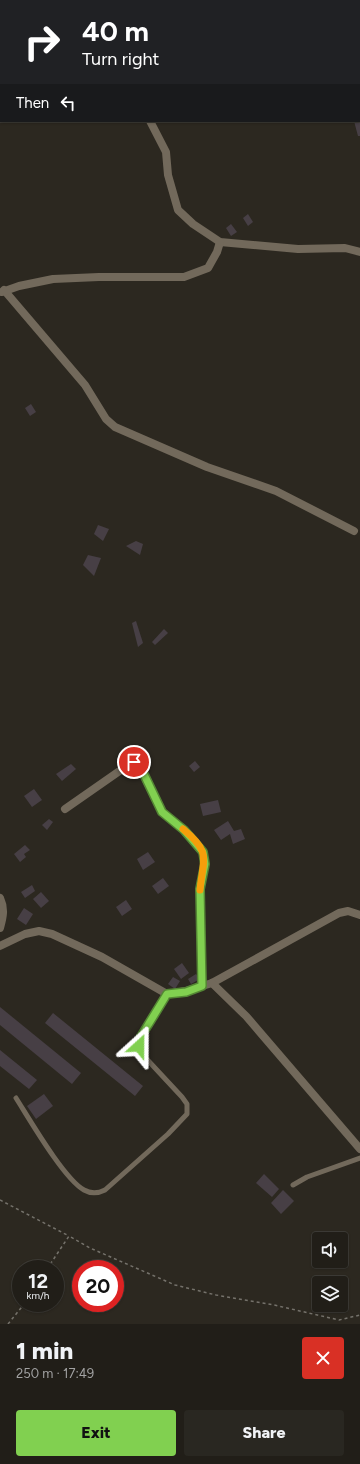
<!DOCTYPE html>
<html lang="en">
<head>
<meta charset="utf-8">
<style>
  body { margin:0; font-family:Figtree,sans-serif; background:#292721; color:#f1f3f6; height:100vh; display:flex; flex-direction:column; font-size:15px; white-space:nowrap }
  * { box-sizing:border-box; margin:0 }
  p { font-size:13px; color:#a2a2a2 }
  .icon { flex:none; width:22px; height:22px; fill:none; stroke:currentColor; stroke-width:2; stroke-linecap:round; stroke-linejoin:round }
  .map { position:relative; height:1324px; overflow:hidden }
  .details { display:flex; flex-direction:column; background:#211e18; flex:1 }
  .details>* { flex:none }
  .guide { position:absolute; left:0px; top:0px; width:360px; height:122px; box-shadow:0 1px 3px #0004,0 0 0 1px #3e3c37; background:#202124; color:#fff; overflow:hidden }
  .fabs { position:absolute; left:312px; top:1232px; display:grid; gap:8px }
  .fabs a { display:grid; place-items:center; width:36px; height:36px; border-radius:4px; background:#211e18; box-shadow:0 1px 3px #0004,0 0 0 1px #3e3c37; font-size:20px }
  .speed { position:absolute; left:12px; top:1260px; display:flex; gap:8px; font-size:20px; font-weight:700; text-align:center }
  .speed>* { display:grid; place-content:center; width:52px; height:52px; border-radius:50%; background:#211e18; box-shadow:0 1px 3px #0004,0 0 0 1px #3e3c37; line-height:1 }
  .speed small { font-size:10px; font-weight:400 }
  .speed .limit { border:6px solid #d22; background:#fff; color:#111 }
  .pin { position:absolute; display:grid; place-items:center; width:34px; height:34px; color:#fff; margin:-17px; border:2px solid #fff; border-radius:50%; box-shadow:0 1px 4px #0007 }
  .me { position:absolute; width:44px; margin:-22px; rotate:24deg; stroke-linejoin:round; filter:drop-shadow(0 0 3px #0008) }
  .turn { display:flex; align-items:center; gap:14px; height:84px; padding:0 16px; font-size:18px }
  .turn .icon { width:52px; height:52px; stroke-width:2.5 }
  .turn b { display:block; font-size:28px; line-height:34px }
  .then { display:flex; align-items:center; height:38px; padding:0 16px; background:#0003; gap:8px; font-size:15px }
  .round { display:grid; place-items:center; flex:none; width:42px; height:42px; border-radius:4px; background:#292721 }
  .overview { display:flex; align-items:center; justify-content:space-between; height:68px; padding:0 16px }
  h1 { font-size:24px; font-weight:800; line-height:30px }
  .cta { display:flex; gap:8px; margin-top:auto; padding:8px 16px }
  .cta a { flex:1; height:46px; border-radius:4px; background:#81d050; color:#111; font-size:16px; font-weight:800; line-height:46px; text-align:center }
  .cta a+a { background:#292721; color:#f1f3f6 }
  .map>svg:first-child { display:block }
</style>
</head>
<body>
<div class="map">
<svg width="360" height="1324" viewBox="0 0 360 1324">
  <rect width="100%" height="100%" fill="#2c2820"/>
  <g fill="#473f45">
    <path d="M 354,121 L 360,121 L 360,136 L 358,136 Z"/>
    <path d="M 248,214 L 253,222 L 248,226 L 243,218 Z"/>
    <path d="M 231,224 L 237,232 L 231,236 L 226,228 Z"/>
    <path d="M 31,404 L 36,412 L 30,416 L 25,408 Z"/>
    <path d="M 98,525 L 109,529 L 103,541 L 94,534 Z"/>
    <path d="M 136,541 L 143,544 L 140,555 L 126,546 Z"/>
    <path d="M 88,555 L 101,558 L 94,576 L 83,565 Z"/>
    <path d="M 136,621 L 143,643 L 138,647 L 132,623 Z"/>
    <path d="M 164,629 L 168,633 L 155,645 L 152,642 Z"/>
    <path d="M 195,761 L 200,767 L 194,772 L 189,766 Z"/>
    <path d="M 71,764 L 76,769 L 62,781 L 56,774 Z"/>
    <path d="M 34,789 L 42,800 L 32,807 L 24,796 Z"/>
    <path d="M 218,800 L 221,812 L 203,816 L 200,804 Z"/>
    <path d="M 49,819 L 53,822 L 47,830 L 42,825 Z"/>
    <path d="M 228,821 L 234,831 L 241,829 L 245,839 L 233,844 L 230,834 L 221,840 L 214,830 Z"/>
    <path d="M 25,845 L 30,850 L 24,854 L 26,857 L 20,862 L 14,854 Z"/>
    <path d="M 148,852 L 155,862 L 143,870 L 137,859 Z"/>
    <path d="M 163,878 L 169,886 L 158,894 L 152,886 Z"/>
    <path d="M 32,885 L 35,891 L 25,898 L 21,892 Z"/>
    <path d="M 41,892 L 49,901 L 41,908 L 33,899 Z"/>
    <path d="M 126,900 L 132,909 L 122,916 L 116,907 Z"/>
    <path d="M 24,908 L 33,914 L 26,925 L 17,919 Z"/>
    <path d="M 182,963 L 189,973 L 181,979 L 174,969 Z"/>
    <path d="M 196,974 L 200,979 L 191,984 L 188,979 Z"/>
    <path d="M 173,977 L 180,981 L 175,989 L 168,984 Z"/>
    <path d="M 0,1007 L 81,1073 L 72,1084 L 0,1025 Z"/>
    <path d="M 53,1013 L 143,1086 L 135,1096 L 45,1023 Z"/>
    <path d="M 0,1050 L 37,1080 L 29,1089 L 0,1066 Z"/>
    <path d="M 44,1094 L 53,1106 L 36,1119 L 27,1106 Z"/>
    <path d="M 264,1174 L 279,1189 L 272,1197 L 256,1183 Z"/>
    <path d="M 283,1190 L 294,1201 L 281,1214 L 271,1203 Z"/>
  </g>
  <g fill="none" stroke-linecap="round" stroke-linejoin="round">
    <g stroke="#75726b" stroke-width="1.5" stroke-dasharray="3 3" stroke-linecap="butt">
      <path d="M 0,1200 L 69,1236"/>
      <path d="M 47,1269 L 69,1236 L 90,1248 L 175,1285 L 216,1295 L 274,1305 L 339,1320 L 360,1315"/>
      <path d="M 8,1324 L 25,1303"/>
    </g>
    <g stroke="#72695b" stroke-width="5">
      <path d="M 16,1098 C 30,1120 64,1179 84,1190 C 91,1194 97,1194 105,1190 L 168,1134 L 187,1114 L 187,1104 L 182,1097 L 142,1054 L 139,1046 L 140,1038 L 167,994"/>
      <path d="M 293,1185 L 307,1177 L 360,1158"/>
    </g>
    <g stroke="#72695b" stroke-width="8">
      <path d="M 69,0 L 69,1"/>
      <path d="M 327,0 L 327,1"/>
      <path d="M 260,1 L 262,0"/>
      <path d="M 359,99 L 360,99"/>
      <path d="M 150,121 L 166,152 L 168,175 L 178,210 L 193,224 L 220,242 L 298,249 L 345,248 L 360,252"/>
      <path d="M 4,290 L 85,385 L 106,419 L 115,427 L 207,467 L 276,491 L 354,531"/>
      <path d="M 2,292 L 19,286 L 53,279 L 99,277 L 184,277 L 208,268 L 217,252 L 220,242"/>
      <path d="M 65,809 L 131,763 L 138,764 L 162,812 L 184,830 L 203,853 L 205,864 L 200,889 L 202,986"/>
      <path d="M 0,898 C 5,909 3,917 0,928"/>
      <path d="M 0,946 L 25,934 L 39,931 L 52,934 L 102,957 L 167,994 L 186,991 L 212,983 L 339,913 L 348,911 L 360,915"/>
      <path d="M 212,983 L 246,1016 L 360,1149"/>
    </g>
  </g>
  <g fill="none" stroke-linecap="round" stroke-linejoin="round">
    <g stroke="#548734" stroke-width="10">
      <path id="route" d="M 134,762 L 140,766 L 162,812 L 184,830 L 203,852 L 205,864 L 200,889 L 202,986 L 186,992 L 167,994 L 140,1038 L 139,1046"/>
    </g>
    <use href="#route" stroke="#81d050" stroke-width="7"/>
    <path stroke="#f59e0b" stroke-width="7" d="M 183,829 C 212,853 203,858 200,890"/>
  </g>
</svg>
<div class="fabs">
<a><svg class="icon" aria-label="sound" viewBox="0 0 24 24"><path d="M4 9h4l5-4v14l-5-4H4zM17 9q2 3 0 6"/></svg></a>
<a><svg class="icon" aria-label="layers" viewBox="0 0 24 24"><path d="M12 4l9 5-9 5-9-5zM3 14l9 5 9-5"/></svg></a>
</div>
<div class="speed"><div>12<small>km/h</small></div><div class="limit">20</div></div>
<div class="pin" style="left:134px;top:762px;background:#d93025"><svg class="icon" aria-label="arrive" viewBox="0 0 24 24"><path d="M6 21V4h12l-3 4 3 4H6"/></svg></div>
<svg class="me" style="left:139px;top:1046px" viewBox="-20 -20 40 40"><path d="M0-17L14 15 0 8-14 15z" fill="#81d050" stroke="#fff" stroke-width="4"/></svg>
<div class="guide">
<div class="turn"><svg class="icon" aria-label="right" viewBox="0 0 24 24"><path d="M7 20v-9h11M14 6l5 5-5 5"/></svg><div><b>40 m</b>Turn right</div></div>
<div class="then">Then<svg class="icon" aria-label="left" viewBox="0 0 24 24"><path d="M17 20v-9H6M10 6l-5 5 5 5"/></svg></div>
</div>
</div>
<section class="details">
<div class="overview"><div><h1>1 min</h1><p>250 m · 17:49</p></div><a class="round" style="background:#d93025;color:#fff"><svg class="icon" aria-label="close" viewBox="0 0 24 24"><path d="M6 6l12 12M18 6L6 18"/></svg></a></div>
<div class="cta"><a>Exit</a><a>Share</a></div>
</section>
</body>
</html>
